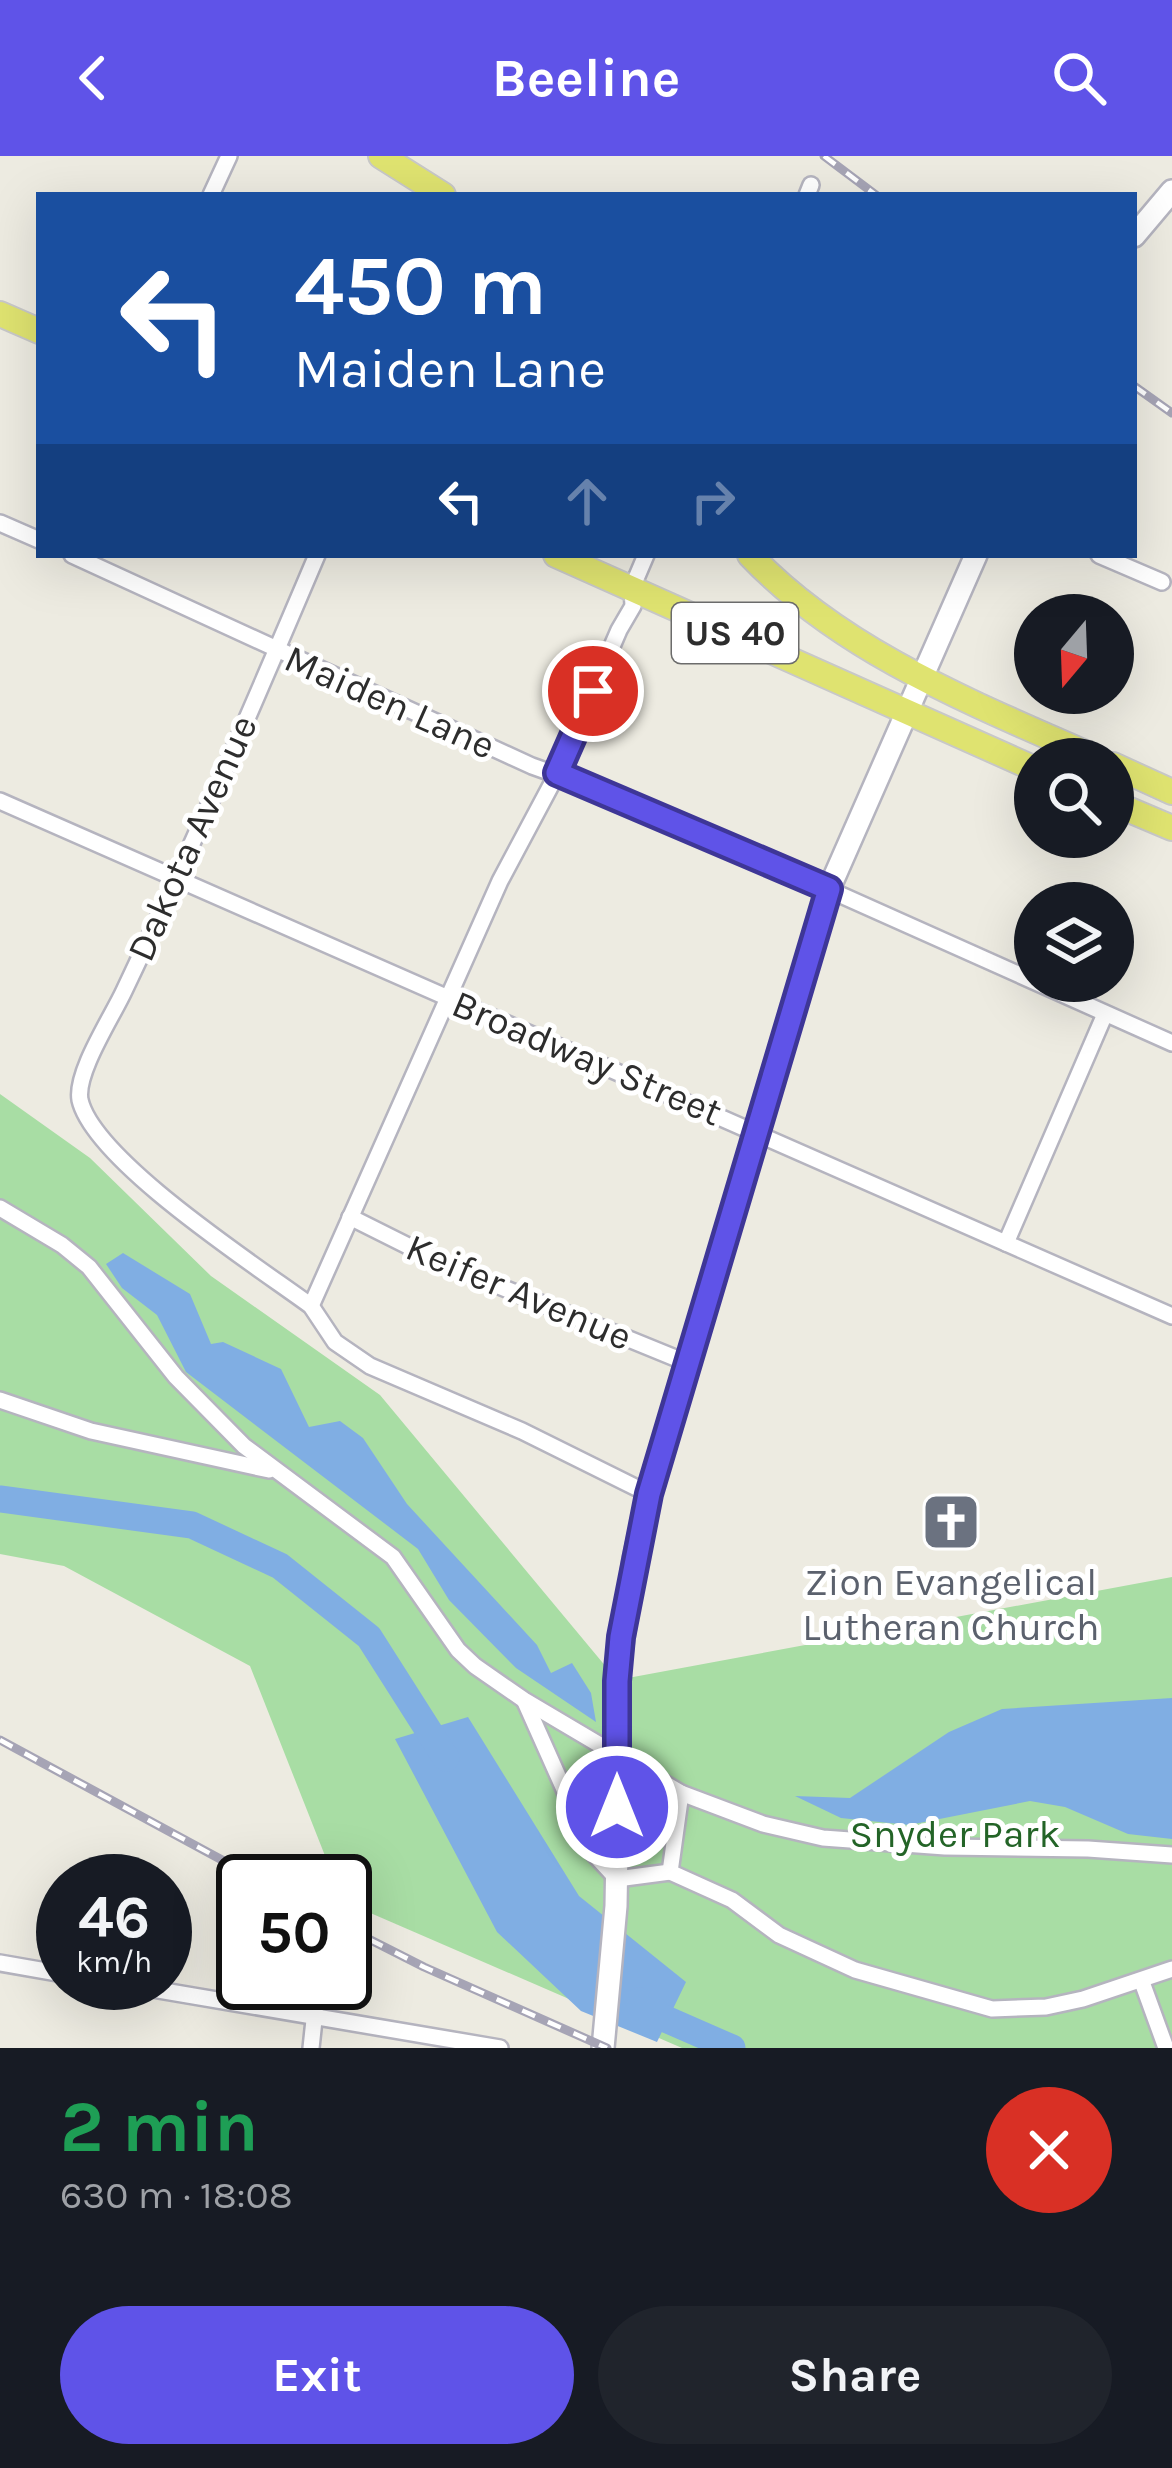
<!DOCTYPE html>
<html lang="en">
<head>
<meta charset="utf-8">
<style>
  body { margin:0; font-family:Karla,sans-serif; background:#20242c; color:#f1f3f6; height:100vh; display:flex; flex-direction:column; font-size:45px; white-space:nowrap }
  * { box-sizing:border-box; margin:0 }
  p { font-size:39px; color:#9ea1a6 }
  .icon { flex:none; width:66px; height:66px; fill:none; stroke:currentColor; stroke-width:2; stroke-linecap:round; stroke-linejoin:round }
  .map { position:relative; height:1892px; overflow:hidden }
  .details { display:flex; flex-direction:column; background:#171b24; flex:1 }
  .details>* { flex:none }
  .guide { position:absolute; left:36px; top:36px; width:1101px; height:366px; border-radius:0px; box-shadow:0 12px 48px #0002; background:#1a4fa0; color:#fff; overflow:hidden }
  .needle { width:78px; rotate:199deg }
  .fabs { position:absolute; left:1014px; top:438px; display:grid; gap:24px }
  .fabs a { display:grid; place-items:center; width:120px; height:120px; border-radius:50%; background:#171b24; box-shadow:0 12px 48px #0002; font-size:60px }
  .speed { position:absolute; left:36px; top:1698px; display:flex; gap:24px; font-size:60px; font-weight:700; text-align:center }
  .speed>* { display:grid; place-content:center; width:156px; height:156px; border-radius:50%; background:#171b24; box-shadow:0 12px 48px #0002; line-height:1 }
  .speed small { font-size:30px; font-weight:400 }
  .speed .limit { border:6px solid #111; border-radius:18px; background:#fff; color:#111 }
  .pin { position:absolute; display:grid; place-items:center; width:102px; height:102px; color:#fff; margin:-51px; border:6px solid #fff; border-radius:50%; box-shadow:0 3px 12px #0007 }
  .me { position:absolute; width:132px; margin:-66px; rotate:0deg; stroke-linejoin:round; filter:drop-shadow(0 0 9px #0008) }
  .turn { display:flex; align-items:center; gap:42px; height:252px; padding:0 60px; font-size:54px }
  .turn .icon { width:156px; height:156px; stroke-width:2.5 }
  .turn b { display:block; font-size:84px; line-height:102px }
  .lanes { display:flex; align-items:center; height:114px; padding:0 60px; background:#0003; justify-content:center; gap:60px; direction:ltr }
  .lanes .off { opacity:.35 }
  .round { display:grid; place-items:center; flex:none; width:126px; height:126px; border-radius:63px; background:#20242c }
  .overview { display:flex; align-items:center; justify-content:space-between; height:204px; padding:0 60px }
  h1 { font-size:72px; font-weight:700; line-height:90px; color:#1e9e55 }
  .button { display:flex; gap:24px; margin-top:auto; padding:24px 60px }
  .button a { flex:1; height:138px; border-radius:72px; background:#5f53e8; color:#fff; font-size:48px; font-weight:700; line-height:138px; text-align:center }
  .button a+a { background:#20242c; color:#f1f3f6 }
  header { display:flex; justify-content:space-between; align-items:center; height:156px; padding:0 60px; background:#5f53e8; color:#fff; font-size:54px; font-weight:700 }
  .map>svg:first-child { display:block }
</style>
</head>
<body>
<header><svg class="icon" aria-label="back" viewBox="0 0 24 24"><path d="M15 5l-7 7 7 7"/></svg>Beeline<svg class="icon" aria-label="search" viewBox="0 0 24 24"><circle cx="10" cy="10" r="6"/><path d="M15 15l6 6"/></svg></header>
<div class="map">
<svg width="1172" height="1892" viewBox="0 0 1172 1892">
  <rect width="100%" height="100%" fill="#edebe1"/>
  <path fill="#a8dda4" d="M 0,938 L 90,1002 L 211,1120 L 380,1239 L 617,1524 L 1172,1421 L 1172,1892 L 682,1892 L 345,1746 L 345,1725 L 335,1725 L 250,1510 L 64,1410 L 0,1398 Z"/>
  <g fill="#80aee3">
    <path d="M 123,1097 L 190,1138 L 211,1188 L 223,1186 L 281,1213 L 309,1271 L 340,1265 L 363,1282 L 407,1348 L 537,1489 L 551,1517 L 572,1507 L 591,1537 L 596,1566 L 516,1512 L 449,1444 L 418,1393 L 186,1216 L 157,1159 L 122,1132 L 106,1108 Z"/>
    <path d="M 1172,1542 L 1172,1683 L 1128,1678 L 1065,1651 L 1030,1645 L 909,1669 L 841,1662 L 795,1640 L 850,1642 L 949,1576 L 1002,1553 Z"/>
    <path d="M 468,1561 L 579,1740 L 686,1826 L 657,1886 L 581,1855 L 497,1776 L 395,1583 Z"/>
  </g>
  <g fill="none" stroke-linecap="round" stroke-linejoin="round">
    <g stroke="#80aee3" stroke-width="27">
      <path d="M 0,1343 L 192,1369 L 280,1410 L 369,1481 L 446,1602"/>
      <path d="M 639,1845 L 654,1858 L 732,1892"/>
    </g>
    <g stroke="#b5b4bf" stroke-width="20">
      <g id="minor">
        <path d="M 211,39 L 229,0"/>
        <path d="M 807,39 L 811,29"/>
        <path d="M 0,367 L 39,384"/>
        <path d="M 72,399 L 532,610 L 633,646 L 1172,887"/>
        <path d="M 317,399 C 255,545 192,692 124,835 C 112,861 75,917 80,944 C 94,1005 258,1111 311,1150 L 335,1186 L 370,1210 L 522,1275 L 649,1338"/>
        <path d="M 1099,399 L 1162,426"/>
        <path d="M 0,645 L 1172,1160"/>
        <path d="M 0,1052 L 62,1089 L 89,1111 L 176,1221 L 244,1290 L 393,1401 L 458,1494 L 475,1510 L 524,1544 L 681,1637 L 763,1668 L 823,1682 L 945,1691 L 1088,1693 L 1172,1699"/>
        <path d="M 350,1061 L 440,1106 L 690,1208"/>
        <path d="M 1006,1087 L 1105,858"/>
        <path d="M 311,1150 L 500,725 L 557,618 L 619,474 L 633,450 L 632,432 L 646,399"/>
        <path d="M 0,1244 L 91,1275 L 269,1314"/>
        <path d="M 525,1546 L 592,1696 L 617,1723 L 670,1716"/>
        <path d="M 681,1637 L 670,1716 L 732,1744 L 779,1779 L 855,1814 L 992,1853 L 1046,1851 L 1083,1843 L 1172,1813"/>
        <path d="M 0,1807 L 63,1818"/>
        <path d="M 1142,1826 L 1166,1892"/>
        <path d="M 117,1827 L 500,1892"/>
        <path d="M 311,1892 L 318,1827"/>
      </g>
    </g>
    <g stroke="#b5b4bf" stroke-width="26">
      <g id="secondary">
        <path d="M 1134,80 L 1172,35"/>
        <path d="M 617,1525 L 634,1403 L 649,1338 L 829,733 L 976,399"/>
        <path d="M 603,1892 L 616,1750 L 617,1693"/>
      </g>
    </g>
    <g stroke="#c8c8c8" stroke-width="28">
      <g id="primary">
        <path d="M 381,0 L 443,39"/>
        <path d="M 0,158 L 39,175"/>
        <path d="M 556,399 L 1035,613"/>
        <path d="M 750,399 C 843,497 977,549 1099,603"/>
        <path d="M 1113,609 L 1172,636"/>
        <path d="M 1113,647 L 1172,672"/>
      </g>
    </g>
    <use href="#minor" stroke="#fff" stroke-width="15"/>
    <use href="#secondary" stroke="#fff" stroke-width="21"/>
    <use href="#primary" stroke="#dfe370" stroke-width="24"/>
    <g stroke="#a6a4b5" stroke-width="9">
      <g id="rail">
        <path d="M 824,0 L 876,39"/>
        <path d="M 1134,230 L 1172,257"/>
        <path d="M 0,1584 L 261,1725"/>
        <path d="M 345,1771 L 424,1811 L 607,1892"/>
      </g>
    </g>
    <use href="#rail" stroke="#fff" stroke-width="4.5" stroke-dasharray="14" stroke-linecap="butt"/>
    <g stroke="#b5b4bf" stroke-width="26" stroke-linecap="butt">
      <path id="secondary-bridge" d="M 617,1693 L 617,1525"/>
    </g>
    <use href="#secondary-bridge" stroke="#fff" stroke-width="21"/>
  </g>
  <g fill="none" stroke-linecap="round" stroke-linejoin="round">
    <g stroke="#3e3697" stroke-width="30">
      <path id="route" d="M 593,535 L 557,617 L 829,733 L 649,1338 L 621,1481 L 617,1525 L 617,1651"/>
    </g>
    <use href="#route" stroke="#5f53e8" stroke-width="21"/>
  </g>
  <defs>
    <g id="church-square" transform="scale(3)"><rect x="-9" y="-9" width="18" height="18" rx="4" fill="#6b7280" stroke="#fff"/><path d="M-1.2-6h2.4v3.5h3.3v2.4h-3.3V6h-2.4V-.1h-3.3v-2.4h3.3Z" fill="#fff"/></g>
  </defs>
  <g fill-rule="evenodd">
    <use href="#church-square" x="951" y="1366"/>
  </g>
  <g text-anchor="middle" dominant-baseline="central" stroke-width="10" stroke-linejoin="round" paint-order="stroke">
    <rect fill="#fff" stroke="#6c6c6c" stroke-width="3" x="672" y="447" width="126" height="60" rx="9"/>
    <g font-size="36" font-weight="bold" fill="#2d2d2d">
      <text x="735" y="477">US 40</text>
    </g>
    <g font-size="39" fill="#2d2d2d" stroke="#fff">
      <text transform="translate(390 546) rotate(24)">Maiden Lane</text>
      <text transform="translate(192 682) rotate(-66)">Dakota Avenue</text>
      <text transform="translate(587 902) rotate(23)">Broadway Street</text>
      <text transform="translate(519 1136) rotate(23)">Keifer Avenue</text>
    </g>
    <g font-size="39" fill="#5b616d" stroke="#fff">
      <text x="951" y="1426">Zion Evangelical<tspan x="951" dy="45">Lutheran Church</tspan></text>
    </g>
    <g font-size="39" fill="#236427" stroke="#fff">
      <text x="955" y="1678">Snyder Park</text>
    </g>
  </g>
</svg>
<div class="fabs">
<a><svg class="needle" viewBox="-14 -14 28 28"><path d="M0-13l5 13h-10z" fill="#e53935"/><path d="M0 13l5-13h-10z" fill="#9ea1a6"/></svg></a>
<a><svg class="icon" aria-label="search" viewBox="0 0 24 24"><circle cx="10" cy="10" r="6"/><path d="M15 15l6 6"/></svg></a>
<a><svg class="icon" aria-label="layers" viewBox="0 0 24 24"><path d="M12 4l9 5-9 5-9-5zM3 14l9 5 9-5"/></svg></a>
</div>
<div class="speed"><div>46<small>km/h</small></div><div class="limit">50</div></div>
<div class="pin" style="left:593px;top:535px;background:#d93025"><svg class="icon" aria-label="arrive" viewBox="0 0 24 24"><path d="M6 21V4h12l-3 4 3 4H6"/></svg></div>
<svg class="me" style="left:617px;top:1651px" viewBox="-20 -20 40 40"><circle r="17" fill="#5f53e8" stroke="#fff" stroke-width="3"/><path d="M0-11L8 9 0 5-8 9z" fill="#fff"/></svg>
<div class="guide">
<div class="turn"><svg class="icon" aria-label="left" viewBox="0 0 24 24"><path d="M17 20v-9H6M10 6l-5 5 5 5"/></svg><div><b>450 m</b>Maiden Lane</div></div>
<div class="lanes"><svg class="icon" aria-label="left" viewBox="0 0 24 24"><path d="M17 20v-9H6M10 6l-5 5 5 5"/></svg><svg class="icon off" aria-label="ahead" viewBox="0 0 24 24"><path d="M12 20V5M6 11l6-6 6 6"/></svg><svg class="icon off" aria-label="right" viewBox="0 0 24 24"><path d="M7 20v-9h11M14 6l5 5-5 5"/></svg></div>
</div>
</div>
<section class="details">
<div class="overview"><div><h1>2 min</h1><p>630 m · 18:08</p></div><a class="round" style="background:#d93025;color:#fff"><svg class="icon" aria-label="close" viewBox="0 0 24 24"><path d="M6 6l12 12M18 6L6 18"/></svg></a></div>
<div class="button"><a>Exit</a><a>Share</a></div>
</section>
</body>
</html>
